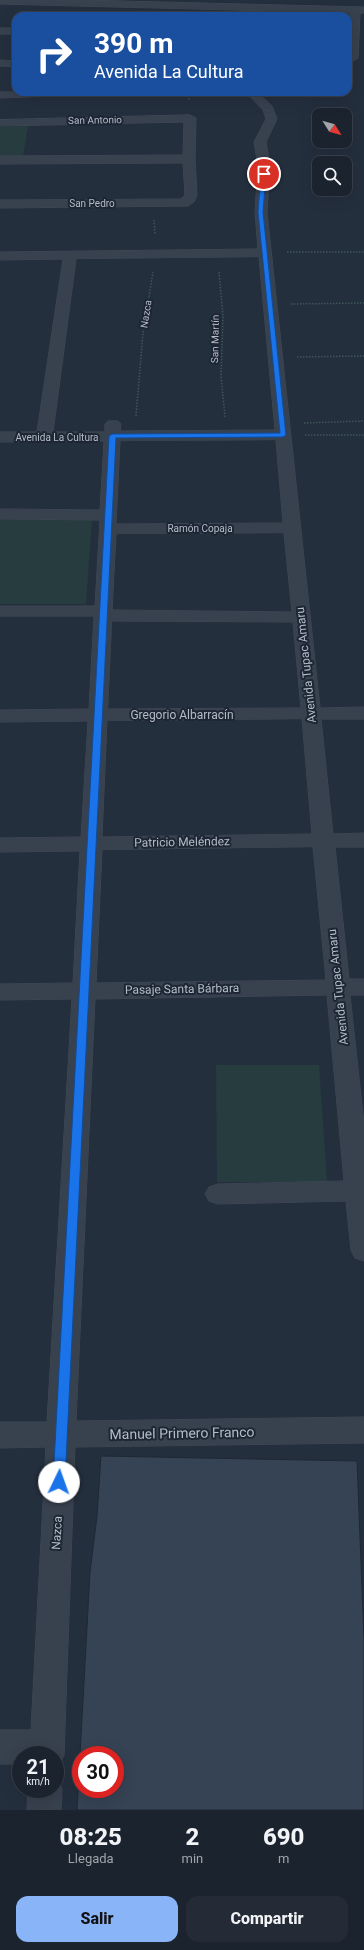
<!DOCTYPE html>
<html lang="es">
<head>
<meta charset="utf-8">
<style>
  body { margin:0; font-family:Roboto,sans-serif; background:#242b36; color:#f1f3f6; height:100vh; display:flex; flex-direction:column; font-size:15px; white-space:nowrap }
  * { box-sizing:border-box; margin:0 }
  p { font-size:13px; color:#a0a4aa }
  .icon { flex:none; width:22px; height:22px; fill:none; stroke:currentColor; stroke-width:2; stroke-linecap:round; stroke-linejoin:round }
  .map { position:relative; height:1810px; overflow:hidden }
  .drawer { display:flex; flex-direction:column; background:#1b232e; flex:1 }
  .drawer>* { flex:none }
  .banner { position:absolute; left:12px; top:12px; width:340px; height:84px; border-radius:12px; box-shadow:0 4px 16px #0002,0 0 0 1px #39404a; background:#1a4fa0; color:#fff; overflow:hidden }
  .needle { width:26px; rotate:127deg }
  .tools { position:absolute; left:312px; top:108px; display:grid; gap:8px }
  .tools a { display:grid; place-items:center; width:40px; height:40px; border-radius:8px; background:#1b232e; box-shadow:0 4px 16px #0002,0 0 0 1px #39404a; font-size:20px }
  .speed { position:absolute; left:12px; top:1746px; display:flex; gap:8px; font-size:20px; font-weight:700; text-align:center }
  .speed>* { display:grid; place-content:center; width:52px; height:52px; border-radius:50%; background:#1b232e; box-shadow:0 4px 16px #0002,0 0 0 1px #39404a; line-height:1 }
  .speed small { font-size:10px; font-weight:400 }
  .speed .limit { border:6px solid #d22; background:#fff; color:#111 }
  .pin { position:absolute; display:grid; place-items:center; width:34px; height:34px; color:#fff; margin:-17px; border:2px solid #fff; border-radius:50%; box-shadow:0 1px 4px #0007 }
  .me { position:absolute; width:44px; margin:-22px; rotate:3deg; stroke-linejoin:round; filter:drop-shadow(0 0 3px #0008) }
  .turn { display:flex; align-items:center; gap:14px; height:84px; padding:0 16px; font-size:18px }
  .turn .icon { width:52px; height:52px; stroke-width:2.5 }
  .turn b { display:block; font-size:28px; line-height:34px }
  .eta { display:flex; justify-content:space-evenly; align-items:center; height:68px; text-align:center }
  .eta b { font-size:24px; font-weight:800; line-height:28px }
  .primary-button { display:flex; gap:8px; margin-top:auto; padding:8px 16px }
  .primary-button a { flex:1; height:46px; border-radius:12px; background:#8ab4f8; color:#111; font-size:16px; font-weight:800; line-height:46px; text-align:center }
  .primary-button a+a { background:#242b36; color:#f1f3f6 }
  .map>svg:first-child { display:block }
</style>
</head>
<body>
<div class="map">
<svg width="364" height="1810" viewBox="0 0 364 1810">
  <rect width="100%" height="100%" fill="#242f3e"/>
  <g fill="#263c3f">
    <path d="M 28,126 L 23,157 L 0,157 L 0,127 Z"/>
    <path d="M 0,520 L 92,520 L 86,604 L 0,604 Z"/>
    <path d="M 216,1065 L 319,1065 L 327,1182 L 217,1182 Z"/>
  </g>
  <path fill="#364354" stroke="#1f2835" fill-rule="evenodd" d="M 101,1456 L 357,1461 L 364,1639 L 364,1810 L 77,1810 L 90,1572 L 97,1516 ZM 81,1755 L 115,1755 L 115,1789 L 81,1789 Z"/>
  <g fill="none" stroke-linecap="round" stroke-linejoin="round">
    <g stroke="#414a57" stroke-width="1">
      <g id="minor">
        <path d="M 0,0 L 78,0 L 364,7 L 364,13 L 360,13 L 358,58 L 353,61 L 348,58 L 350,13 L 0,4 Z"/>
        <rect x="0" y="28" width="16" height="6"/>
        <path d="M 0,60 L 16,61 L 16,67 L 0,66 Z"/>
        <path d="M 0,92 L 82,92 L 77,95 L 0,98 Z"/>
        <path d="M 246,92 L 257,92 L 272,106 L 277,119 L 266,142 L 270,166 L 267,212 L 320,708 L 364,707 L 364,719 L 321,719 L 333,834 L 364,833 L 364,847 L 335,847 L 349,979 L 364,979 L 364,995 L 350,995 L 364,1124 L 364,1261 L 355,1258 L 351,1250 L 346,1201 L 218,1204 L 209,1201 L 205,1194 L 209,1187 L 218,1184 L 344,1181 L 327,995 L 95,999 L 76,1421 L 364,1417 L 364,1443 L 75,1447 L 64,1755 L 59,1767 L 55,1768 L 55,1755 L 21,1755 L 21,1764 L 0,1764 L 0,1730 L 31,1730 L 46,1447 L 0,1448 L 0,1422 L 47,1422 L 72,999 L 0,1000 L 0,984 L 73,983 L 80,851 L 0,852 L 0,838 L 81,837 L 88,721 L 0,722 L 0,710 L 89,709 L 94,616 L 0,616 L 0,606 L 95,606 L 100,520 L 0,519 L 0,509 L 100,510 L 104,441 L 0,442 L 0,432 L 37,432 L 63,259 L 0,260 L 0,252 L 258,249 L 255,212 L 258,166 L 254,142 L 266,119 L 263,110 ZM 259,257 L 275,430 L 120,431 L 121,424 L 118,421 L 108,421 L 105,424 L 105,432 L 53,432 L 76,259 ZM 276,440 L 283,523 L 116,524 L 120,441 ZM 284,533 L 292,612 L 112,610 L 116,534 ZM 112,621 L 293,622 L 301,708 L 108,709 ZM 302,719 L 312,834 L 102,837 L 107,721 ZM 313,847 L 326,980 L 96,983 L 102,850 Z"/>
        <path d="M 190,115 L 196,118 L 195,159 L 197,195 L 194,202 L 188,206 L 0,208 L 0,200 L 181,199 L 185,195 L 183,163 L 0,164 L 0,156 L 183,155 L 184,122 L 0,126 L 0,120 Z"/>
        <path d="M 55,1776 L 57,1777 L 62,1789 L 61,1810 L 27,1810 L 28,1789 L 55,1789 Z"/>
      </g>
    </g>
    <g stroke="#3f5557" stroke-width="1.5" stroke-dasharray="1.5 1.5" stroke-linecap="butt">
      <path d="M 188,92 L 189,101"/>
      <path d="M 154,220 L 155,235"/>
      <path d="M 287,252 L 364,252"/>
      <path d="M 219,272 L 223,316 L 221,376 L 225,417"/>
      <path d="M 291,304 L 364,303"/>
      <path d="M 297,357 L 364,356"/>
      <path d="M 136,416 L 143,333 L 153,272"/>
      <path d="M 304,423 L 364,421"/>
      <path d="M 305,435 L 364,435"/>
    </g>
    <use href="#minor" fill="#38414e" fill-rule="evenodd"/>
  </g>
  <path fill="#1a73e8" stroke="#114b97" d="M 264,172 L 266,174 L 263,212 L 286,435 L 283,437 L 116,438 L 65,1482 L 63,1486 L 59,1487 L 54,1486 L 53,1482 L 109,436 L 112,434 L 280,433 L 258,212 L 261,174 Z"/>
  <g text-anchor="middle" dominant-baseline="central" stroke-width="4" stroke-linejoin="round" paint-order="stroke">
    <g font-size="10" fill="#b4bcc9" stroke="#1d2633">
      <text transform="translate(95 120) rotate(-1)">San Antonio</text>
      <text x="92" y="203">San Pedro</text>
      <text transform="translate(146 314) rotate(-81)">Nazca</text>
      <text transform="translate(215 339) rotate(-89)">San Martín</text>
      <text x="57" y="437">Avenida La Cultura</text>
      <text x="200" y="528">Ramón Copaja</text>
    </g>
    <g font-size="12" fill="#b4bcc9" stroke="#1d2633">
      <text transform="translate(306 665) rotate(-96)">Avenida Tupac Amaru</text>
      <text x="182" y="715">Gregorio Albarracín</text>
      <text transform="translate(182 842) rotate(-1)">Patricio Meléndez</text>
      <text transform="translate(338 987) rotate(-96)">Avenida Tupac Amaru</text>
      <text transform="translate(182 989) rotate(-1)">Pasaje Santa Bárbara</text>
      <text transform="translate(57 1533) rotate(-87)">Nazca</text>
    </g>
    <g font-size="14" fill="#b4bcc9" stroke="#1d2633">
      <text transform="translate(182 1433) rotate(-1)">Manuel Primero Franco</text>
    </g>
  </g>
</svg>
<div class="tools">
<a><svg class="needle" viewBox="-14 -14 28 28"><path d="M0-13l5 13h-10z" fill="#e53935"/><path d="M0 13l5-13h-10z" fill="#a0a4aa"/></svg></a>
<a><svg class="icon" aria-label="search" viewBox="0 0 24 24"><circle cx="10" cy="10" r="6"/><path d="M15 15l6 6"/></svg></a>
</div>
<div class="speed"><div>21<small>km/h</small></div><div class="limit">30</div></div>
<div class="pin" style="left:264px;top:174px;background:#d93025"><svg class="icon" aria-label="arrive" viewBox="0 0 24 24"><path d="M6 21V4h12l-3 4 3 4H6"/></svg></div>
<svg class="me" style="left:59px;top:1482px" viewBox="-20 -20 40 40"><circle r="19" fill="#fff"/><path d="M0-13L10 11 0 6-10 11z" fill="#1a73e8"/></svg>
<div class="banner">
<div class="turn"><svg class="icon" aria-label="right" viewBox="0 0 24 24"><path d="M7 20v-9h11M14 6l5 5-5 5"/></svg><div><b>390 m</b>Avenida La Cultura</div></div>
</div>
</div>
<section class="drawer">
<div class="eta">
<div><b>08:25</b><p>Llegada</p></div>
<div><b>2</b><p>min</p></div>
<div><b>690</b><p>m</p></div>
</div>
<div class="primary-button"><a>Salir</a><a>Compartir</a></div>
</section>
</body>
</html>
